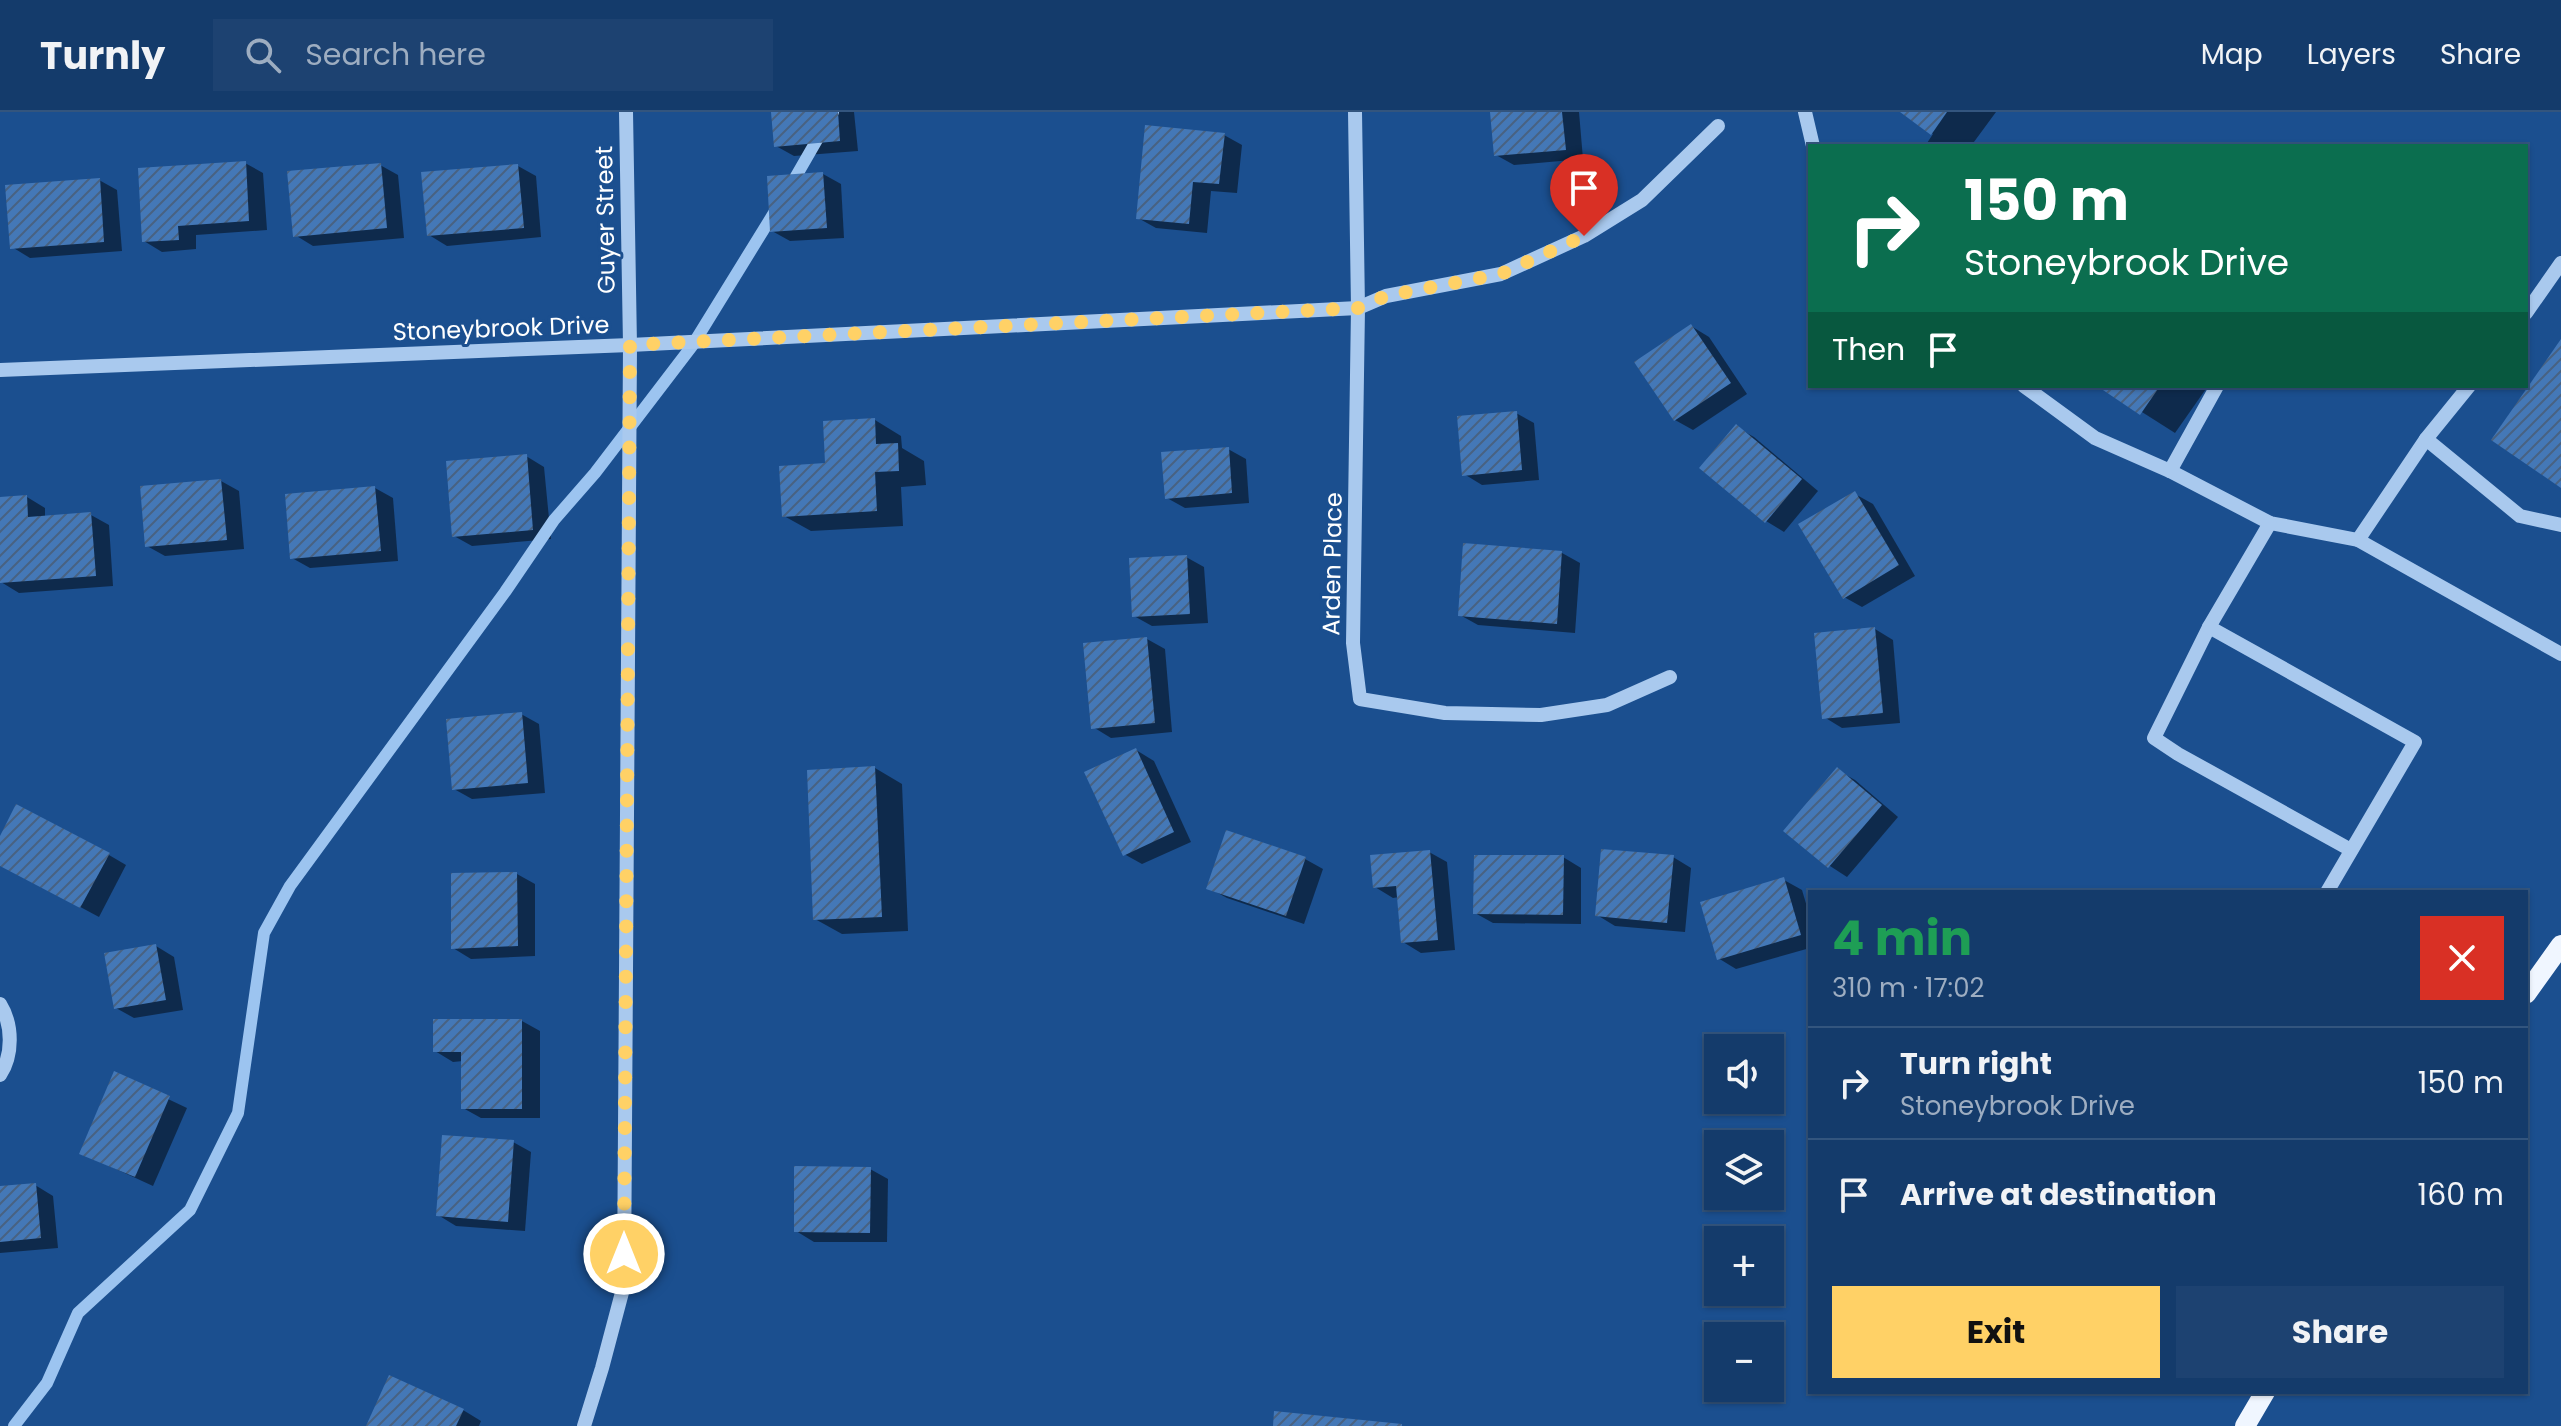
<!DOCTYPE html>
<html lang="en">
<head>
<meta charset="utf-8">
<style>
  body { margin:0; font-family:Poppins,sans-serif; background:#1d4271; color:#f1f3f6; height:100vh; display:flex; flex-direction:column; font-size:30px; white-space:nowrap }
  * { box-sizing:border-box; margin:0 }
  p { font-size:26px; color:#9dadc1 }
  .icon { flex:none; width:44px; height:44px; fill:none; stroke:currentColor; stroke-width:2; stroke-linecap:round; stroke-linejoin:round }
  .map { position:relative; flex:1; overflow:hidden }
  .drawer { position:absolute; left:1808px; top:778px; width:720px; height:504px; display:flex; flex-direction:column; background:#143b6b; border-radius:0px; box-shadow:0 2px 6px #0004,0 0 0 2px #33557e }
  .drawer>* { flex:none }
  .banner { position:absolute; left:1808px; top:32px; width:720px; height:244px; border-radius:0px; box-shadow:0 2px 6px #0004,0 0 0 2px #33557e; background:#0b6e4f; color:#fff; overflow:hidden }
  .tools { position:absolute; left:1704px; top:922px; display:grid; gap:16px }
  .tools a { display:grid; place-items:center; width:80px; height:80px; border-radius:0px; background:#143b6b; box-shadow:0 2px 6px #0004,0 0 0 2px #33557e; font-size:40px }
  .pin { position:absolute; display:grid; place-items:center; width:68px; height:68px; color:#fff; margin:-82px -34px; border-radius:50% 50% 50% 0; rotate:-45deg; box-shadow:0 0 8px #0007 }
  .pin .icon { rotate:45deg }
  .me { position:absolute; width:88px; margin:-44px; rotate:0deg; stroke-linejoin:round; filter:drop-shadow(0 0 6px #0008) }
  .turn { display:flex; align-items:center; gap:28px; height:168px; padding:0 24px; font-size:36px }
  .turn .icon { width:104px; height:104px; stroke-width:2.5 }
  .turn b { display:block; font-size:56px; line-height:68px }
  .then { display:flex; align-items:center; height:76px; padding:0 24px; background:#0003; gap:16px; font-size:30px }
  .round { display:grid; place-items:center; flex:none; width:84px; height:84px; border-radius:0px; background:#1d4271 }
  .head { display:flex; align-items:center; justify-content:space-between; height:136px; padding:0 24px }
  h1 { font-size:48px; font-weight:700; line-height:60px; color:#1e9e55 }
  .button { display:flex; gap:16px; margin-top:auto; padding:16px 24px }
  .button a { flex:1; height:92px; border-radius:0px; background:#ffd166; color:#111; font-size:32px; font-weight:700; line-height:92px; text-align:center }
  .button a+a { background:#1d4271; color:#f1f3f6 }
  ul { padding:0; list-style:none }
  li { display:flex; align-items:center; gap:24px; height:112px; padding:0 24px; border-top:2px solid #33557e }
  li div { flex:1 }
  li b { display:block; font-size:30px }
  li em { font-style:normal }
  header { display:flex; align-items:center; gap:48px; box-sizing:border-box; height:112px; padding:0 40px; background:#143b6b; border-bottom:2px solid #33557e }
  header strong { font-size:38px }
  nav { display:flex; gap:44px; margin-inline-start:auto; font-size:28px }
  .search { width:560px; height:72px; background:#1d4271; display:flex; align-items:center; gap:20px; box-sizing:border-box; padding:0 28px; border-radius:0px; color:#9dadc1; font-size:30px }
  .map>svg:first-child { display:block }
</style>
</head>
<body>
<header>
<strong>Turnly</strong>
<div class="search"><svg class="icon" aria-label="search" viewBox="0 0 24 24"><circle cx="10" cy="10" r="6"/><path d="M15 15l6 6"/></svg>Search here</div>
<nav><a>Map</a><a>Layers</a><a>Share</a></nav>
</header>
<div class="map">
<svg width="2561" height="1314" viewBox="0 0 2561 1314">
  <defs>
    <pattern id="building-hatch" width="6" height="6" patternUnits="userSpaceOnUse" patternTransform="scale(2)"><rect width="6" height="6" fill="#4478b7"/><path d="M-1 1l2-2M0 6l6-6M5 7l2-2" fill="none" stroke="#486282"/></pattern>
  </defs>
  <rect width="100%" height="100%" fill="#1b4f8f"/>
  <g fill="#0007">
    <path d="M 773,0 L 854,0 L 858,39 L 794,44 L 776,34 Z"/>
    <path d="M 1492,0 L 1579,0 L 1583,47 L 1514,53 L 1496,43 Z"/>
    <path d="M 1904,0 L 1996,0 L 1971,34 L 1925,34 L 1933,22 Z"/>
    <path d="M 1224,23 L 1242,33 L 1237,81 L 1211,79 L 1207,121 L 1156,116 L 1138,106 Z"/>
    <path d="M 245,51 L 263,61 L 267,118 L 196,123 L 196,137 L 162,140 L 144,129 Z"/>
    <path d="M 380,53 L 398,63 L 404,126 L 313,134 L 295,123 Z"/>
    <path d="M 518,54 L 536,64 L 541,125 L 447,134 L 429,123 Z"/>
    <path d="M 823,62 L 841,72 L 844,126 L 790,129 L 772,119 Z"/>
    <path d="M 99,68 L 117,78 L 122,139 L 30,146 L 12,135 Z"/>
    <path d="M 1691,214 L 1709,225 L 1747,282 L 1693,318 L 1675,308 Z"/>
    <path d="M 2101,274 L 2208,274 L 2175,321 Z"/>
    <path d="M 1516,301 L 1534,311 L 1539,368 L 1482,373 L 1464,362 Z"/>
    <path d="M 875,308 L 901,324 L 902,336 L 924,349 L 926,373 L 901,375 L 903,414 L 811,419 L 784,404 L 827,353 Z"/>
    <path d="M 1736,315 L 1754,325 L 1818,379 L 1784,420 L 1766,409 Z"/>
    <path d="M 1228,337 L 1246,347 L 1249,391 L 1185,396 L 1167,386 Z"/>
    <path d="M 526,344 L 544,355 L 551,427 L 472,434 L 454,424 Z"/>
    <path d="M 221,369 L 239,379 L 244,437 L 165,444 L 147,434 Z"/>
    <path d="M 375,376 L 393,386 L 398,449 L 310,456 L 292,446 Z"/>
    <path d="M 1855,382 L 1873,392 L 1915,464 L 1862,495 L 1844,485 Z"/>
    <path d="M 27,385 L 45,396 L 45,406 L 91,403 L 109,413 L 113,474 L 19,481 L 1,470 L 0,387 Z"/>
    <path d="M 1562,441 L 1580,451 L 1575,521 L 1478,513 L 1460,503 Z"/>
    <path d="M 1186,445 L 1204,455 L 1208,511 L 1152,514 L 1134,504 Z"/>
    <path d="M 1875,517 L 1893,528 L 1900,611 L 1842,616 L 1824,605 Z"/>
    <path d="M 1147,527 L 1165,537 L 1172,620 L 1111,626 L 1093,615 Z"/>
    <path d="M 521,602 L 539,612 L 545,681 L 472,687 L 454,677 Z"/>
    <path d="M 1136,638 L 1154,649 L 1191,730 L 1142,752 L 1124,742 Z"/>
    <path d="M 875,656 L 902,672 L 908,819 L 842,822 L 815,807 Z"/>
    <path d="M 1837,658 L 1855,668 L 1898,705 L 1847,765 L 1830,754 L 1786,719 Z"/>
    <path d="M 0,728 L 109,743 L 126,753 L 99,805 L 0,752 Z"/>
    <path d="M 1429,740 L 1447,750 L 1455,838 L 1421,841 L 1403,830 L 1399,785 L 1393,786 L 1375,775 Z"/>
    <path d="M 1563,745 L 1581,756 L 1581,812 L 1493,811 L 1475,801 Z"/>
    <path d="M 1673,745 L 1691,756 L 1685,820 L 1615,814 L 1597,803 Z"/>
    <path d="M 1305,747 L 1323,757 L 1304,812 L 1227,786 L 1209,776 Z"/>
    <path d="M 517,762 L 535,772 L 535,844 L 471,847 L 453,836 Z"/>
    <path d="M 1784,768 L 1802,778 L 1810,805 L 1810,836 L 1736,857 L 1718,846 Z"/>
    <path d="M 156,834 L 174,845 L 183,898 L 134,906 L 116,896 Z"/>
    <path d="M 522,909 L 540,919 L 540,1006 L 481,1006 L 463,996 L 463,949 L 453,950 L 435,939 Z"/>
    <path d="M 115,962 L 187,996 L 153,1074 L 81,1041 Z"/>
    <path d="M 513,1030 L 531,1040 L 525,1119 L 456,1114 L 438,1103 Z"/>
    <path d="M 870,1057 L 888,1067 L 887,1130 L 814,1130 L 796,1119 Z"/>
    <path d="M 35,1073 L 53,1084 L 58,1136 L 0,1141 L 0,1076 Z"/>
    <path d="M 463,1298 L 481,1309 L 479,1314 L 369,1314 Z"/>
  </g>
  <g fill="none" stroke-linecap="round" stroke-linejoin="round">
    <g stroke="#9cc4f0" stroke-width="12">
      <path d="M 791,73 L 833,0"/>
      <path d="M 14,1314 L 47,1271 L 78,1201 L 190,1098 L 238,1001 L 264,821 L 290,774 L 505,480 L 554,408 L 595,361 L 692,234 L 777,96"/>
    </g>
  </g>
  <g fill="url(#building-hatch)">
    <path d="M 771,0 L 838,0 L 840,29 L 774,35 Z"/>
    <path d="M 1490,0 L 1562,0 L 1566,38 L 1494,44 Z"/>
    <path d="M 1900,0 L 1947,0 L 1931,23 Z"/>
    <path d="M 1145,13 L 1225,21 L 1219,72 L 1193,70 L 1189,112 L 1136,107 Z"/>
    <path d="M 246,49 L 249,109 L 178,114 L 179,128 L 142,130 L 138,56 Z"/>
    <path d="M 381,51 L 387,116 L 293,125 L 287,59 Z"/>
    <path d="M 518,52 L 524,116 L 427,124 L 421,60 Z"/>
    <path d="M 823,60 L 827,116 L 770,120 L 767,64 Z"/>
    <path d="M 100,66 L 104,130 L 10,137 L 5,73 Z"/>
    <path d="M 1691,212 L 1731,271 L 1674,309 L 1634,250 Z"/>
    <path d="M 2561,227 L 2561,376 L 2491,328 Z"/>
    <path d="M 2097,274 L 2160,274 L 2140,303 Z"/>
    <path d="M 1517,299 L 1522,358 L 1462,364 L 1457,304 Z"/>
    <path d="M 875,306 L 876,332 L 898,331 L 899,359 L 875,360 L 877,399 L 782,405 L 779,354 L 825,351 L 823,309 Z"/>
    <path d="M 1736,312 L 1802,367 L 1765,411 L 1699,356 Z"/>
    <path d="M 1229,335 L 1232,381 L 1165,387 L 1161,340 Z"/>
    <path d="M 527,342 L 533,418 L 452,425 L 446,349 Z"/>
    <path d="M 221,367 L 227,428 L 145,435 L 140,374 Z"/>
    <path d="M 375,374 L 381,439 L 290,447 L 285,382 Z"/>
    <path d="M 1855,379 L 1899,453 L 1843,487 L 1798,412 Z"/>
    <path d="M 27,383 L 28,405 L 91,400 L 96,464 L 0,471 L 0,385 Z"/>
    <path d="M 1463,431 L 1562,439 L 1557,512 L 1458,504 Z"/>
    <path d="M 1187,443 L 1190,502 L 1132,505 L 1129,446 Z"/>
    <path d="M 1875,515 L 1883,601 L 1822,607 L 1814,521 Z"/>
    <path d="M 1147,525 L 1155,611 L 1091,617 L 1083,531 Z"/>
    <path d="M 522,600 L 528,671 L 452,678 L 446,607 Z"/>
    <path d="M 1136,636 L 1174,720 L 1123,744 L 1084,660 Z"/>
    <path d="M 875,654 L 882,805 L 813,808 L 807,658 Z"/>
    <path d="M 1837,655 L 1882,693 L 1828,756 L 1783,719 Z"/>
    <path d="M 16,692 L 110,741 L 80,796 L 0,754 L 0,724 Z"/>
    <path d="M 1226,718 L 1306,745 L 1286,804 L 1206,777 Z"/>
    <path d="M 1601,737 L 1674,743 L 1667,811 L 1595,804 Z"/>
    <path d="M 1430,738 L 1438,828 L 1401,831 L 1396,774 L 1373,776 L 1370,743 Z"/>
    <path d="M 1474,743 L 1564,743 L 1563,803 L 1473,802 Z"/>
    <path d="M 517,760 L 518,834 L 451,837 L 451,761 Z"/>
    <path d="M 1784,765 L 1801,823 L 1717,848 L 1700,790 Z"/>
    <path d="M 156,832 L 166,888 L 114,897 L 104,841 Z"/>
    <path d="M 433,907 L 522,907 L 522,997 L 461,997 L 461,940 L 433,940 Z"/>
    <path d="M 114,959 L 170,984 L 135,1065 L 79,1042 Z"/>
    <path d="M 442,1023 L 514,1028 L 508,1110 L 436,1104 Z"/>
    <path d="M 794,1054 L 871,1055 L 870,1121 L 794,1120 Z"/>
    <path d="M 36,1071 L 41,1126 L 0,1130 L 0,1074 Z"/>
    <path d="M 389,1263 L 464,1297 L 456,1314 L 366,1314 Z"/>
    <path d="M 1274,1299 L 1402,1312 L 1402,1314 L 1273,1314 Z"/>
  </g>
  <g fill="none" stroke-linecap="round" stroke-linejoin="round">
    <g stroke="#a9c9ee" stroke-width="14">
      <path d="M 1355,0 L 1358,196 L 1353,531 L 1360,587 L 1445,601 L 1541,603 L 1607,593 L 1670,565"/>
      <path d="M 1805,0 L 1813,34"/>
      <path d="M 2526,201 L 2561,151"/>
      <path d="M 0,258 L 630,233 L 1358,196 L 1386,184 L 1501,162 L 1584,124 L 1642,88 L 1718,14"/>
      <path d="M 2024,274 L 2095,326 L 2170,359 L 2270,411 L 2358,428"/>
      <path d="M 2469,274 L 2426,327 L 2358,428 L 2561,542"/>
      <path d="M 2426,327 L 2520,404 L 2561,413"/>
      <path d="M 2170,359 L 2217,274"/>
      <path d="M 2270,411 L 2209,515 L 2154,626 L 2178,642 L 2351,738"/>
      <path d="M 2209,515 L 2415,630 L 2327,780"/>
      <path d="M 0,892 C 13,913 13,943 0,963"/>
      <path d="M 584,1314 L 602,1256 L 624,1173 L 630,233 L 626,0"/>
    </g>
    <g stroke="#f0f6ff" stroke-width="20">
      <path d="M 2526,882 L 2561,833"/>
      <path d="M 2245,1314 L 2265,1280"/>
    </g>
  </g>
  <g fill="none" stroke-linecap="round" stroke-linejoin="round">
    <path stroke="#ffd166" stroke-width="14" stroke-dasharray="0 25.2" d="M 624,1142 L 630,233 L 1358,196 L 1386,184 L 1501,162 L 1584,124"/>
  </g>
  <g text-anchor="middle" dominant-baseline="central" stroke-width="6" stroke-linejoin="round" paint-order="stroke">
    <g font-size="24" fill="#fff" stroke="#1b4f8f">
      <text transform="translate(605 108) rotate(-91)">Guyer Street</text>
      <text transform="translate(501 216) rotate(-2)">Stoneybrook Drive</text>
      <text transform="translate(1332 452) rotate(-89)">Arden Place</text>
    </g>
  </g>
</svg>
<div class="tools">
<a><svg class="icon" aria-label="sound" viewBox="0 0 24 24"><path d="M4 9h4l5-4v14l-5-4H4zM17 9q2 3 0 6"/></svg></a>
<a><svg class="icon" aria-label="layers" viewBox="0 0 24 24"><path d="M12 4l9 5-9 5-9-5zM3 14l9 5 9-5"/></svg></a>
<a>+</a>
<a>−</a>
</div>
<div class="pin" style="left:1584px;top:124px;background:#d93025"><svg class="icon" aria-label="arrive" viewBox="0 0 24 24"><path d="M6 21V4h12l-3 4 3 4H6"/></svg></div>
<svg class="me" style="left:624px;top:1142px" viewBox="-20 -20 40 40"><circle r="17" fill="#ffd166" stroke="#fff" stroke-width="3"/><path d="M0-11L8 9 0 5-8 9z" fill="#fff"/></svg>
<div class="banner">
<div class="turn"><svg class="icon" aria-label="right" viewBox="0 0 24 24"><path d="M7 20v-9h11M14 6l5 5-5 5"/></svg><div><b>150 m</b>Stoneybrook Drive</div></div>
<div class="then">Then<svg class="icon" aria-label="arrive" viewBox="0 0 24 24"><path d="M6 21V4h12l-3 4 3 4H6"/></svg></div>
</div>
<section class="drawer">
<div class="head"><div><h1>4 min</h1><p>310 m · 17:02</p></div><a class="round" style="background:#d93025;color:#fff"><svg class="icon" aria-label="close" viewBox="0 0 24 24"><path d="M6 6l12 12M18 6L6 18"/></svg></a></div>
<ul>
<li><svg class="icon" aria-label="right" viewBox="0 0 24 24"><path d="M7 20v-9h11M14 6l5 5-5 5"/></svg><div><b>Turn right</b><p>Stoneybrook Drive</p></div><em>150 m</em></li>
<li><svg class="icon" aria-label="arrive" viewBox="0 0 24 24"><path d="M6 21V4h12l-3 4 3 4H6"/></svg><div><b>Arrive at destination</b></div><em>160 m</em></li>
</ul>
<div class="button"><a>Exit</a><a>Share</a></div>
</section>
</div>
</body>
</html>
